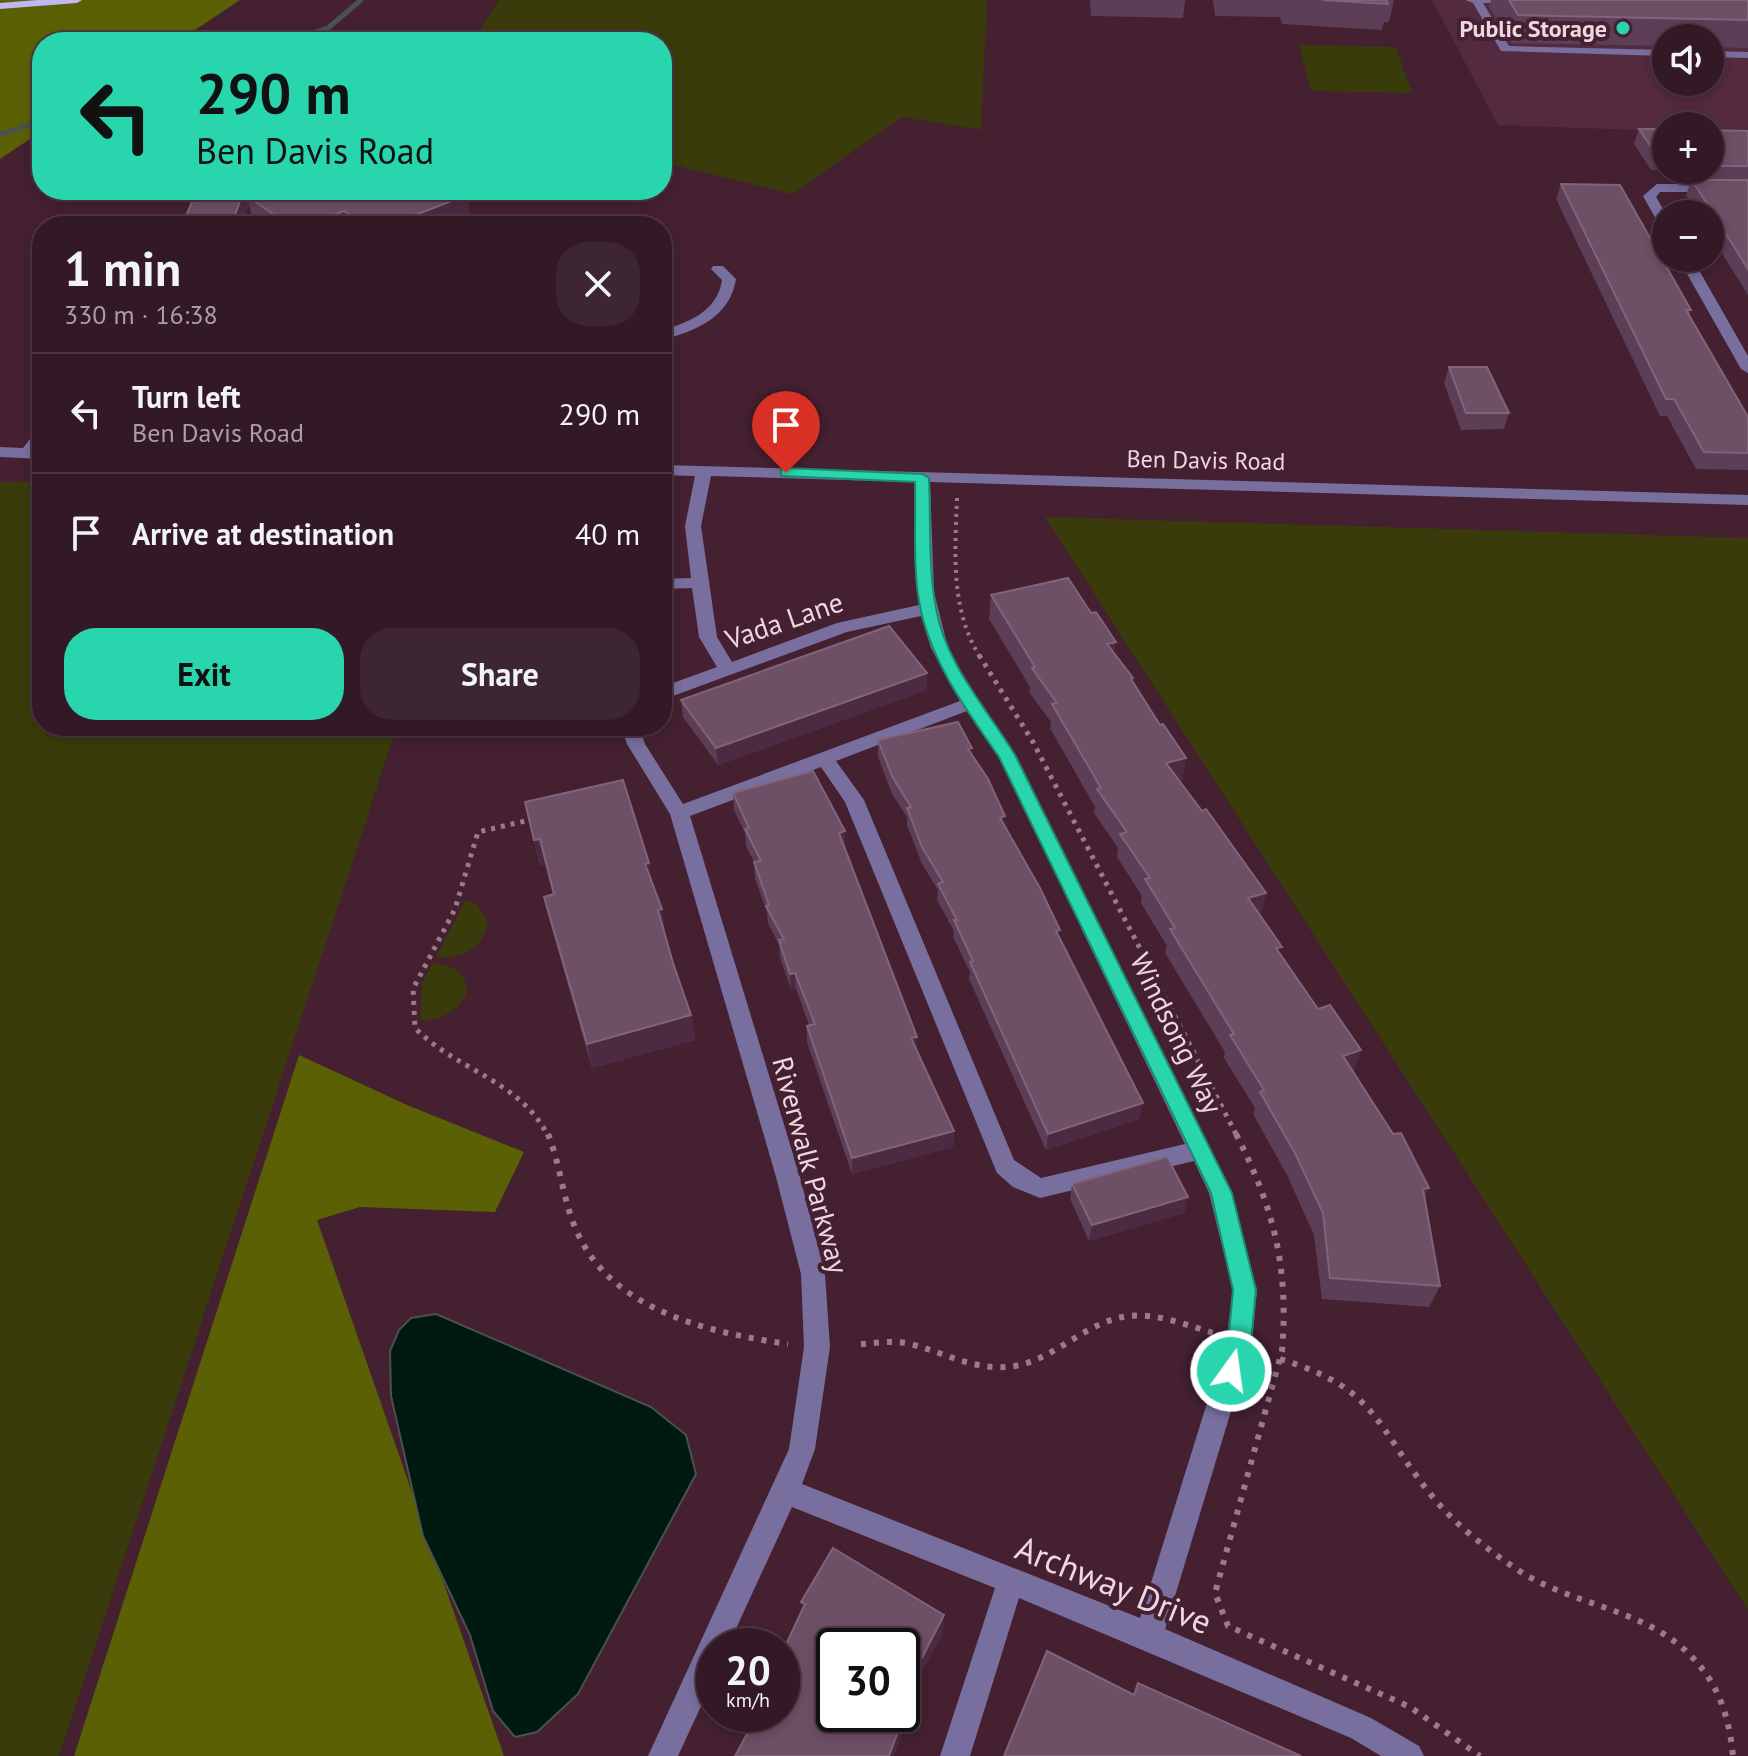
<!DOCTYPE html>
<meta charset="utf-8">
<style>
:root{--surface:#331825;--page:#3e2532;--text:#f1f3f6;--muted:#a9a0a7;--line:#4e3742;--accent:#28d5ad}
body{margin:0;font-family:"PT Sans",sans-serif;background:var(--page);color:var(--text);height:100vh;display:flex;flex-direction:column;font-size:30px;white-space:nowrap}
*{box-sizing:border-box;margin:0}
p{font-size:26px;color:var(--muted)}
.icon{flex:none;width:44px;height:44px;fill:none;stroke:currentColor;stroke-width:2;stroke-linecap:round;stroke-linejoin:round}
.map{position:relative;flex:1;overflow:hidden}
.panel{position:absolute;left:32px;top:216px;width:640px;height:520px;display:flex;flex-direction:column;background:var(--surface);border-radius:32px;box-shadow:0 4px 12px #0003,0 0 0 2px var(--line)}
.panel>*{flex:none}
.top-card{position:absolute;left:32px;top:32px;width:640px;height:168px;border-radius:32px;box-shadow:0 4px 12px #0003,0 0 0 2px var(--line);background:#28d5ad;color:#111;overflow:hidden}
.buttons{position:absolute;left:1652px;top:24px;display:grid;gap:16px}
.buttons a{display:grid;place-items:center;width:72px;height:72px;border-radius:50%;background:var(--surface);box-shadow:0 4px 12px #0003,0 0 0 2px var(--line);font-size:40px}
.speed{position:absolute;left:696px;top:1628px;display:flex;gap:16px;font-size:40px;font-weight:700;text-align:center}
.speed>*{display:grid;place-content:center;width:104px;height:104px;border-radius:50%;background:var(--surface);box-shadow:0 4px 12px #0003,0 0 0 2px var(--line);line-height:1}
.speed small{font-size:20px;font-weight:400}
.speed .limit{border:4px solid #111;border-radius:12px;background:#fff;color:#111}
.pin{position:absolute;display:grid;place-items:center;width:68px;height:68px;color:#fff;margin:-82px -34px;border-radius:50% 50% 50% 0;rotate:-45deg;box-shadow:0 0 8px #0007}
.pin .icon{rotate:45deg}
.me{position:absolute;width:88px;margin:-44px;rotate:14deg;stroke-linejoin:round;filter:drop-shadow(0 0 6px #0008)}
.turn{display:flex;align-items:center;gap:28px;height:168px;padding:0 32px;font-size:36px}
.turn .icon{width:104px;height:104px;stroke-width:2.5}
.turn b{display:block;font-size:56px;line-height:68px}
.round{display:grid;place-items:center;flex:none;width:84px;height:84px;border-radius:32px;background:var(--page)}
.summary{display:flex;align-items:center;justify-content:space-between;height:136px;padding:0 32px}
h1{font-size:48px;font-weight:700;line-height:60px}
.action{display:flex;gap:16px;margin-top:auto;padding:16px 32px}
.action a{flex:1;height:92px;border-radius:32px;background:var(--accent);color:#111;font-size:32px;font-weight:700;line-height:92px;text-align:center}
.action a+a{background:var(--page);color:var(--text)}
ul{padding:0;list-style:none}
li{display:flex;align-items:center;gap:24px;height:120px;padding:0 32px;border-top:2px solid var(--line)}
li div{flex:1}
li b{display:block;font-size:30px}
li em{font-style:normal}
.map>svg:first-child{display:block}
.built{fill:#532a3e;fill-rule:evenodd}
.green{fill:#393c0a}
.forest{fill:#5c6005}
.water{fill:#001911;stroke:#48524f;stroke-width:2}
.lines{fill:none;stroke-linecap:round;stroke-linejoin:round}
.stream{stroke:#48524f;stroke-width:5}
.path-far2{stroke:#9a7c89;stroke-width:4;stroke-dasharray:3 5;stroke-linecap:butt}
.path-far1{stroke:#9a7c89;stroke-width:5;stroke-dasharray:4 6;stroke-linecap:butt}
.path{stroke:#9a7c89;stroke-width:6;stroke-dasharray:5 8;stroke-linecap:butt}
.minor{fill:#786f9f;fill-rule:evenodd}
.major{fill:#c1b7f2;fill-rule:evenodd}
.wall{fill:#5d3e57}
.shaded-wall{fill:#4c2b42}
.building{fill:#6d4f66;stroke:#816479;stroke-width:2;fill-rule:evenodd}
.route{fill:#28d5ad;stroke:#1a8a70;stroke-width:2}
.poi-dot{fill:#28d5ad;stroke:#442031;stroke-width:3}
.labels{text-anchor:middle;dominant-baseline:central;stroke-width:8;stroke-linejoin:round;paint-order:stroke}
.far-poi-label{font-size:24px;font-weight:bold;fill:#efd7e1;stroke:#442031;text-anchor:end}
.far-street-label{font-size:24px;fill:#efd7e1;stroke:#442031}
.street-label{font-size:28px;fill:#efd7e1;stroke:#442031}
.near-street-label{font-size:34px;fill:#efd7e1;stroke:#442031}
</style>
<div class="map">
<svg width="1748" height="1756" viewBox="0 0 1748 1756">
<rect width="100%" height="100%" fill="#442031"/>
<path class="built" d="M1432 0H1748V134L1710 133V126H1666V131L1498 125ZM1666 38H1710V82H1666Z"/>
<g class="green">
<polygon points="499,0 987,0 981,130 902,117 792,194 662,162 662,42 473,42"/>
<polygon points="1299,45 1396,47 1412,93 1311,91"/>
<polygon points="0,482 42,482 42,726 397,726 59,1756 0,1756"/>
<polygon points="1045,517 1748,538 1748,1610"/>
<path d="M466 900 476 904 488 921C485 948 461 959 436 957Z"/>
<path d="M433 963C454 966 469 972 466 996 455 1013 439 1021 420 1020L422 983Z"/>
</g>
<g class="forest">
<polygon points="0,0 240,0 177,42 42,42 42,131 0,159"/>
<polygon points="299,1055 407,1105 524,1152 495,1212 360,1207 317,1220 504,1756 74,1756"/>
</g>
<polygon class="water" points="436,1314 651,1407 686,1435 696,1474 578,1694 537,1732 515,1737 493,1711 470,1635 423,1536 391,1396 390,1351 399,1330 411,1318"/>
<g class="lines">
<g class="stream">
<polyline points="286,42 328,28 361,0"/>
<polyline points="0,134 42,121"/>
</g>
<path class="path-far2" d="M957 498C955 552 950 609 980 657"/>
<g class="path-far1">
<polyline points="979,655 1033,742 1237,1136"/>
<path d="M534 819 478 832 455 909 413 989 415 1028C456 1070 521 1081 548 1136"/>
</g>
<g class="path">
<path d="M548 1134C561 1166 563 1203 578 1234 614 1312 712 1333 788 1344"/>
<path d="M1236 1134C1274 1208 1289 1268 1282 1351L1215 1593 1228 1626 1410 1707 1480 1756"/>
<path d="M861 1344C877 1343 894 1340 910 1344 943 1352 970 1369 1005 1367 1052 1365 1083 1321 1129 1316 1157 1313 1187 1325 1213 1333"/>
<path d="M1280 1359C1379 1389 1374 1425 1432 1496 1455 1524 1485 1548 1515 1568 1568 1605 1641 1607 1688 1653 1718 1682 1729 1715 1733 1756"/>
</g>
<g class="minor">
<polygon points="1465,0 1523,0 1518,4 1483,3 1509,46 1666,50 1666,56 1501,51 1473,3"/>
<polygon points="1710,51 1748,52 1748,58 1710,57"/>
<polygon points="1748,184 1748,192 1660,192 1656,197 1666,214 1666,229 1661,228 1643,196 1657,184"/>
<polygon points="1678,258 1692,258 1748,356 1748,373 1741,369"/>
<path d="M713 266H723L736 279C730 317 696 331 662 340V331C690 321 717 312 722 280L711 269Z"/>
<polygon points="42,428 42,443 38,449 42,449 42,459 0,457 0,447 23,448 37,430"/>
<path d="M662 465 1748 495V505L930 482 934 592 948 648 967 684 1016 755 1229 1186 1257 1290 1252 1342 1165 1629 1371 1718 1419 1746 1424 1756H1381L1351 1738 1019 1598 970 1756H940L995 1588 792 1507 728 1646H714V1678L678 1756H648L789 1449 804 1347 801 1274 776 1177 670 814 627 744 621 726H639L645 744 683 804 960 701 931 648 921 616 847 632 662 700V687L717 667 699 637 692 588 662 589V579L691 578 685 526 695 476 662 475ZM711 476 914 482 919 605 837 623 732 662 717 637 701 526ZM967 711 999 757 1185 1144 1041 1178 1014 1160 864 800 836 761ZM821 767 845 802 997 1173 1013 1187 1040 1198 1194 1161 1209 1193 1233 1290 1226 1342 1140 1618 802 1484 815 1449 830 1347 825 1274 800 1177 690 816Z"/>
</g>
<polygon class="major" points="37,0 82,0 77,3 0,9 0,3"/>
</g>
<g class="wall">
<polygon points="1090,0 1185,0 1183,18 1091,16"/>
<polygon points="1213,0 1394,0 1389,22 1384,22 1382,30 1282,24 1280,17 1215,16"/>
<polygon points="1491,0 1748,0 1748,48 1710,47 1710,38 1666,38 1666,46 1511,43 1489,7"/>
<polygon points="1639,129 1666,129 1666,170 1651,170 1634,144"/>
<polygon points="1710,130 1748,131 1748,295 1710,234 1710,214 1698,214 1686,195 1691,181 1678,181 1671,170 1710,170"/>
<polygon points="1561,184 1691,310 1689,315 1748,417 1748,470 1696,469 1667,416 1660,416 1556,199"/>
<polygon points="248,194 471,217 448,226 266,226 252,217 249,204 241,226 189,226 186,216"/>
<polygon points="1449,367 1509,413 1504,429 1461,430 1444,383"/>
<polygon points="991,595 1114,653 1133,678 1133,683 1160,725 1186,758 1182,782 1180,782 1266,893 1260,916 1280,954 1318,1009 1361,1050 1353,1072 1424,1198 1440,1286 1429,1307 1322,1299 1314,1235 1287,1175 1253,1114 1255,1108 1224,1058 1225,1052 1165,953 1167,946 1141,903 1142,896 1117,857 1118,848 1094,813 1095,807 1050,728 1051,722 1029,692 1030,687 989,619"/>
<polygon points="927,673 927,690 718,765 683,717 681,700"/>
<polygon points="878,740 972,755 1059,937 1139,1119 1046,1150 969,979 970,972 953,937 954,931 937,900 938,890 922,864 907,825 907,817 892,794 878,757"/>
<polygon points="733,793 845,848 917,1037 917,1051 954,1131 953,1147 852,1174 807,1042 807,1026 809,1025 796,989 791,990 780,957 779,945 768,923 767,912 755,879 754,862 746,846 745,833 734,810"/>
<polygon points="525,802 649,863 652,884 662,909 665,934 673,963 691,1015 695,1040 592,1068 550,922 544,897 553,894 545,864 540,866"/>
<polygon points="1072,1184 1188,1197 1184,1213 1089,1241 1070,1199"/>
</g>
<g class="shaded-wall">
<polygon points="244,190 247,190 248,197 246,195 249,204 241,226 238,226 235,215"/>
<polygon points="467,195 471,217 448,226 387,226"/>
<polygon points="344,211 348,226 303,226"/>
<polygon points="1116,642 1112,666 1107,644"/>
<polygon points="927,673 927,690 718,765 716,748"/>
<polygon points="1186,758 1182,782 1161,787 1166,763"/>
<polygon points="845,831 845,848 839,850 839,833"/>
<polygon points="540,839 545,864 540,866 534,840"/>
<polygon points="649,863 653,889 645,864"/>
<polygon points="1266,893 1260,917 1248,898"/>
<polygon points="662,909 665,934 662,935 658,910"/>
<polygon points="795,973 796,989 791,990 790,974"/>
<polygon points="691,1015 695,1040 592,1068 587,1044"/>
<polygon points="917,1037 917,1053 911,1038"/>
<polygon points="1361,1050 1353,1073 1343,1056"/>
<polygon points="1143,1103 1139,1119 1046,1150 1048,1134"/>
<polygon points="954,1131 953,1147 852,1174 852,1158"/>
<polygon points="1429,1188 1419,1209 1423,1189"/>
<polygon points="1188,1197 1184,1213 1089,1241 1092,1225"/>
<polygon points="944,1615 943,1633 916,1683 915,1698 894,1756 889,1756 911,1679"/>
</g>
<g class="building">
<polygon points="1323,0 1386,0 1388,4"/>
<polygon points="1509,0 1748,0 1748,20 1518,15"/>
<polygon points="1639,129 1666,129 1666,154 1656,154"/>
<polygon points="1710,130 1748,131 1748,166 1710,166"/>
<polygon points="1692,180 1748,180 1748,269"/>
<polygon points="1561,184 1620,185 1691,310 1686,310 1748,417 1748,453 1704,452 1674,399 1666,399"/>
<polygon points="197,190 244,190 235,215 186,216"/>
<polygon points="260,190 458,190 467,195 387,226 367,226 344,211 303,226 290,226 246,195"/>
<polygon points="1449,367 1487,367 1509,413 1466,413"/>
<polygon points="1068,578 1091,613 1096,612 1116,642 1107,644 1133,678 1131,679 1160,725 1163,724 1186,758 1166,763 1202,811 1206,809 1266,893 1248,898 1282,947 1276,948 1318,1009 1330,1005 1361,1050 1343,1056 1393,1134 1401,1133 1429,1188 1423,1189 1440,1286 1330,1278 1323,1213 1295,1153 1260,1092 1264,1090 1230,1035 1234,1034 1170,929 1175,928 1145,879 1150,878 1120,834 1127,832 1097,789 1101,788 1052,704 1057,703 1032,668 1035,667 991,595"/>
<polygon points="889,626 927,673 716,748 681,700"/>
<polygon points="958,722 972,748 968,749 988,779 1005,816 1000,818 1040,888 1060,930 1056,931 1143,1103 1048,1134 970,962 973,961 954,920 957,920 938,884 943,882 922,847 907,808 911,807 892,776 878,740"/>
<polygon points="813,771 845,831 839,833 917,1037 911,1038 954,1131 852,1158 807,1026 815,1024 795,973 790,974 779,940 784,939 766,906 769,905 754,862 761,861 745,829 749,828 733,793"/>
<polygon points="623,780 649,863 645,864 662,909 658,910 673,963 691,1015 587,1044 544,897 554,894 540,839 534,840 525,802"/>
<polygon points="1167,1157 1188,1197 1092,1225 1072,1184"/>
<path d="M833 1548 944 1615 911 1679 916 1682 889 1756H735L758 1714H782V1653L805 1604 801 1602ZM834 1646H902V1714H834Z"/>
<polygon points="1047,1651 1134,1695 1138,1683 1301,1756 1004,1756"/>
</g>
<path class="route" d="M786 468 922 474 929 478C931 520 928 566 936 608 945 663 987 709 1015 755L1232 1193 1256 1290 1251 1342 1239 1378 1231 1381 1222 1378 1219 1371 1228 1342 1233 1290 1211 1193 999 757C968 712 933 665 921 611 912 573 916 522 915 482L781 476V470Z"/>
<circle class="poi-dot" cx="1623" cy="28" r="8"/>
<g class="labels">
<g class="far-poi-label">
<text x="1607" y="28">Public Storage</text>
</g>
<g class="far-street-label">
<text transform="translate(1206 460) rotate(1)">Ben Davis Road</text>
</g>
<g class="street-label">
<text transform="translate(784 620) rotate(-19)">Vada Lane</text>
<text transform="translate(1177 1033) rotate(64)">Windsong Way</text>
<text transform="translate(811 1165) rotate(75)">Riverwalk Parkway</text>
</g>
<g class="near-street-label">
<text transform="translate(1114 1584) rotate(22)">Archway Drive</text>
</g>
</g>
</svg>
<div class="buttons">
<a><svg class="icon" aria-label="sound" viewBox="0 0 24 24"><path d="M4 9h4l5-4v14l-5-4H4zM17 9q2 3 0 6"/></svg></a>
<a>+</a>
<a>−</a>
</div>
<div class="speed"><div>20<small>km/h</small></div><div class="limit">30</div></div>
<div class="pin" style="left:786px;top:473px;background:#d93025"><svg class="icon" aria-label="arrive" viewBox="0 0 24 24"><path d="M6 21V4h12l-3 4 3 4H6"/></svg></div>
<svg class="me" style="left:1231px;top:1371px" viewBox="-20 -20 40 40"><circle r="17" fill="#28d5ad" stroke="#fff" stroke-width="3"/><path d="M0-11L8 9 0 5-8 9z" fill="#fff"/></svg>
<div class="top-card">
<div class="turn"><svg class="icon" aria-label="left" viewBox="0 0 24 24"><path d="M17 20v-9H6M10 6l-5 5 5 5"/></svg><div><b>290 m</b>Ben Davis Road</div></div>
</div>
<section class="panel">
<div class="summary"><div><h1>1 min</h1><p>330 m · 16:38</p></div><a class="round"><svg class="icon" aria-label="close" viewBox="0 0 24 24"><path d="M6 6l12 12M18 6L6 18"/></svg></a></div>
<ul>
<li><svg class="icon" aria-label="left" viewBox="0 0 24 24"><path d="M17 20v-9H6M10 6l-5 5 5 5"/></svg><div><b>Turn left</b><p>Ben Davis Road</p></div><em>290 m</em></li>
<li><svg class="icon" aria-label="arrive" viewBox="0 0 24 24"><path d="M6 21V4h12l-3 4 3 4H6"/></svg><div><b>Arrive at destination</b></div><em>40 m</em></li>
</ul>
<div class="action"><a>Exit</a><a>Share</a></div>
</section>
</div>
